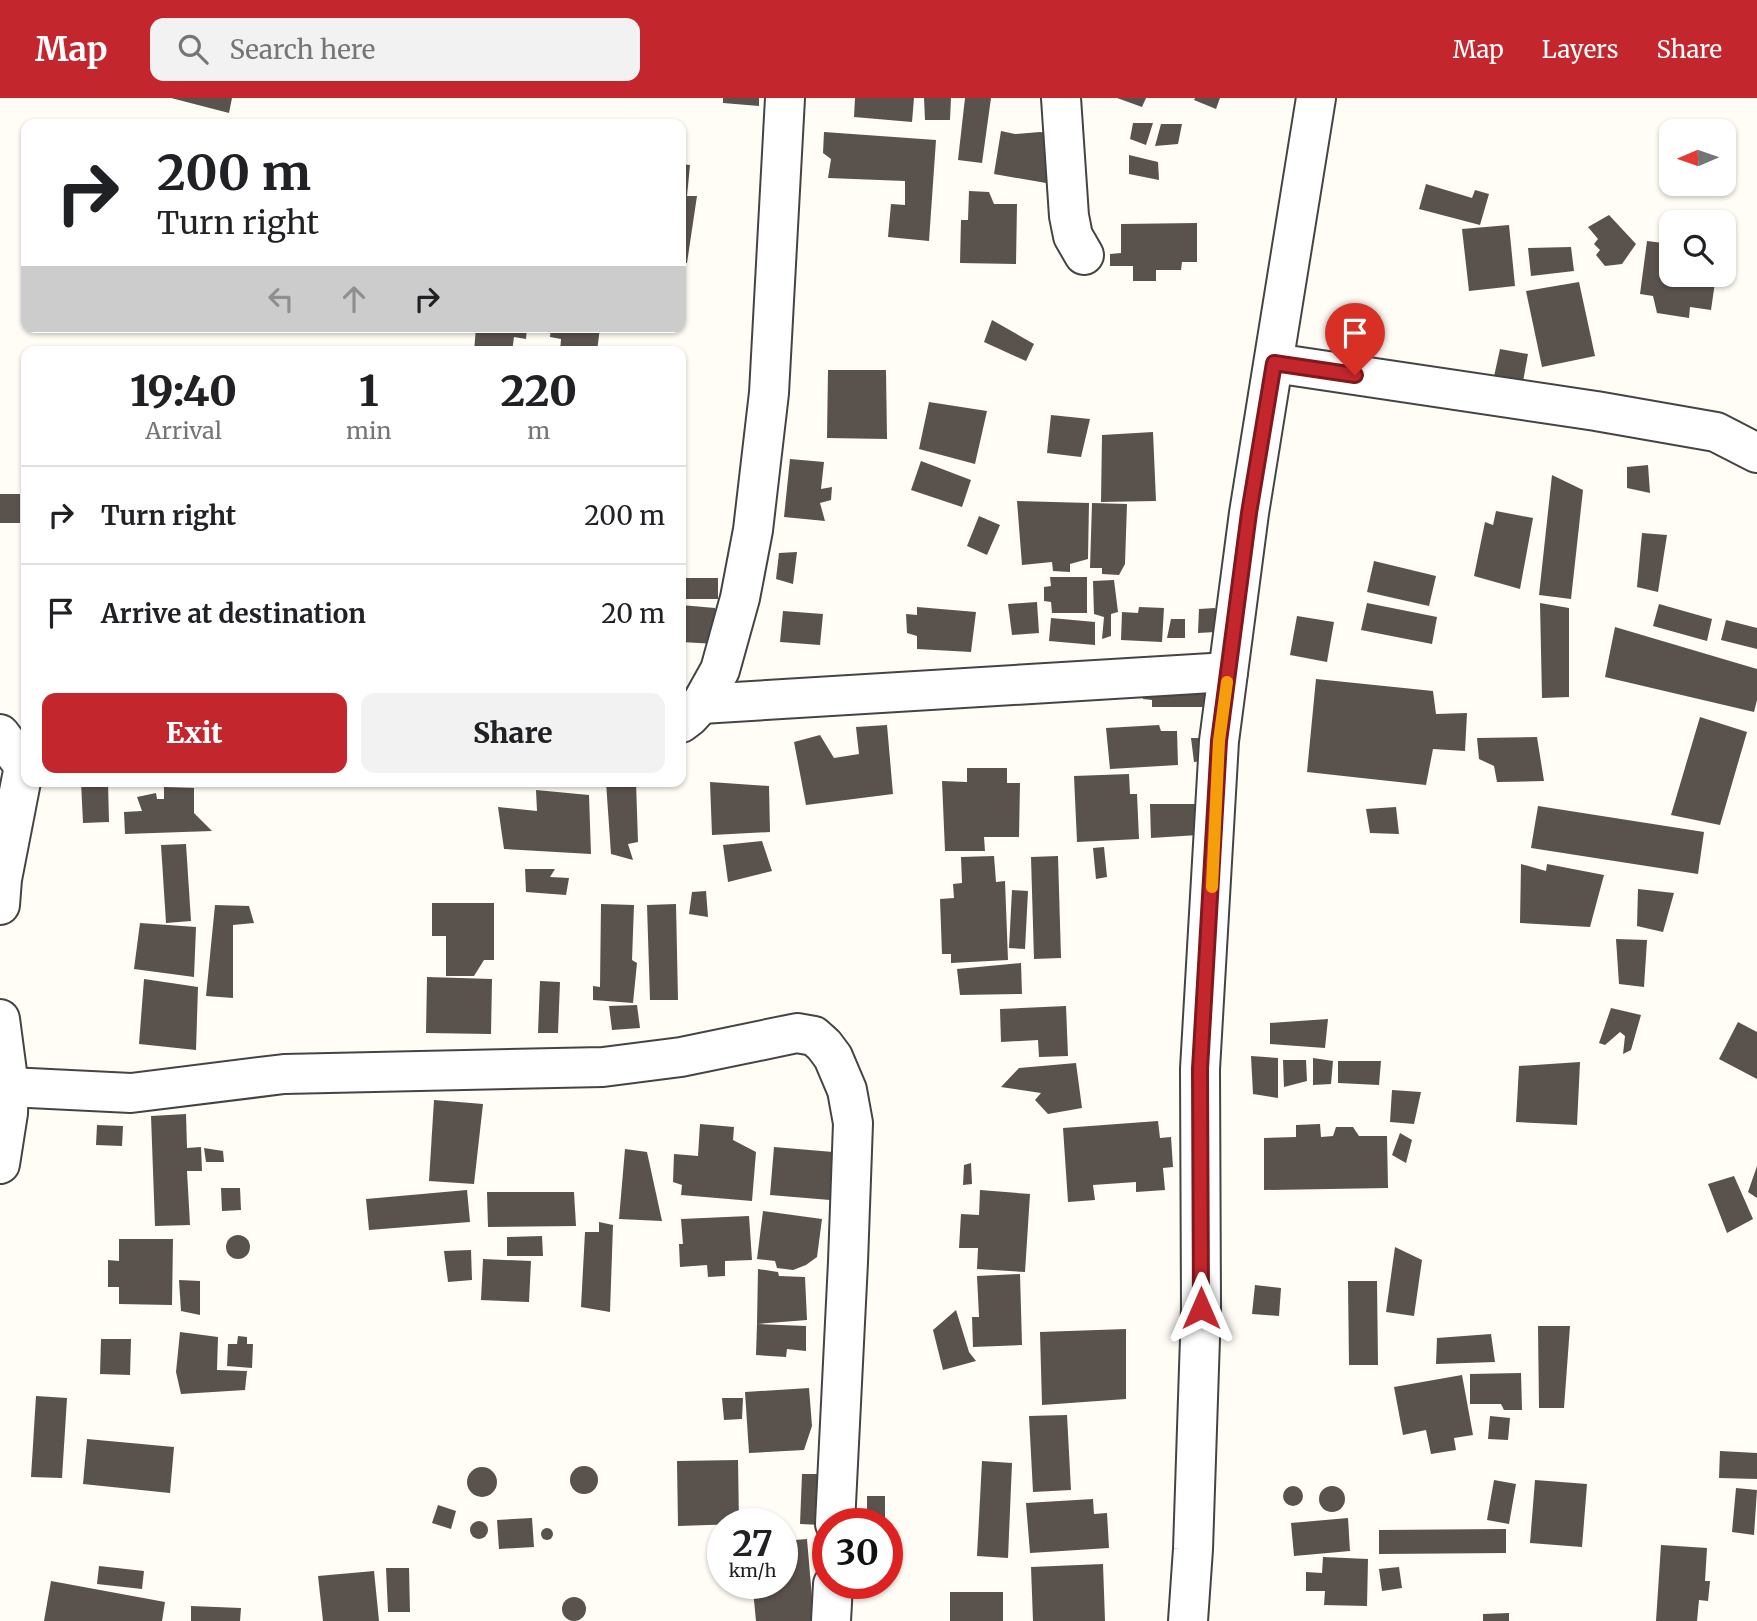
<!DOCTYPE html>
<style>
:root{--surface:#fff;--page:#f2f2f2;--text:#202124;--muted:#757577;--line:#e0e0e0;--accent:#c4262e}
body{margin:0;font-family:Merriweather,serif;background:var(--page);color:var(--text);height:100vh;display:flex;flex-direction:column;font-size:26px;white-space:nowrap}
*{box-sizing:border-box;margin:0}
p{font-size:23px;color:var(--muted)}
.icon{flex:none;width:38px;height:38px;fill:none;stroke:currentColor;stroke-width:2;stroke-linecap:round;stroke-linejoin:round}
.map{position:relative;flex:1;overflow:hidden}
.sheet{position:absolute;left:21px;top:248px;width:665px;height:441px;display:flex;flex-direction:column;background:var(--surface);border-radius:14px;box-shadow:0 2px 5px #0004}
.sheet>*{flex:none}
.guide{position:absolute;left:21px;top:21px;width:665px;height:214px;border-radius:14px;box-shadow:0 2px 5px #0004;background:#fff;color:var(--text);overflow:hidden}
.needle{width:46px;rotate:268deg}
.buttons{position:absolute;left:1659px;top:21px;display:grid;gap:14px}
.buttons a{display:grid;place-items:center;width:77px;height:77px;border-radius:14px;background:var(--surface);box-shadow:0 2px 5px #0004;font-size:35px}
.speed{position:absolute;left:707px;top:1410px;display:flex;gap:14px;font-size:35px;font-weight:700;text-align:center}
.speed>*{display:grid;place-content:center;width:91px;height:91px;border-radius:50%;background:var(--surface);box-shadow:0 2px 5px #0004;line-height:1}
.speed small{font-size:18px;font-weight:400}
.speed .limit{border:10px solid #d22;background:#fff;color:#111}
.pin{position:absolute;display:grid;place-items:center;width:60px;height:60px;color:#fff;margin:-72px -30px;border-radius:50% 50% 50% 0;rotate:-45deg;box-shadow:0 0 7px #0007}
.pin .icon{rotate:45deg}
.me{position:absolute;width:77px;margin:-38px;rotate:0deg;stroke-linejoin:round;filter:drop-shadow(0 0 5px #0008)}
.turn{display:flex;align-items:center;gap:24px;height:147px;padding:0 21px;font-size:32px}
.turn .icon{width:91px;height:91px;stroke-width:2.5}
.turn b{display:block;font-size:49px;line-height:60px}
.lanes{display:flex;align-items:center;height:66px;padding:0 21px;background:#0003;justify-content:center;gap:35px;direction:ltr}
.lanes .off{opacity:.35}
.eta{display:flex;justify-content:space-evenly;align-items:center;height:119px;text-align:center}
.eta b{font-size:42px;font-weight:800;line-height:49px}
.primary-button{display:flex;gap:14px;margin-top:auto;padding:14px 21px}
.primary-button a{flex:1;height:80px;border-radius:14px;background:var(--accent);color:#fff;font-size:28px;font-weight:800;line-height:80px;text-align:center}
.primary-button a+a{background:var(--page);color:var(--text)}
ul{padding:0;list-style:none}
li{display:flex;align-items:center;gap:21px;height:98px;padding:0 21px;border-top:2px solid var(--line)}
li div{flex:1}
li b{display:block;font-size:26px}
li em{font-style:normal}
header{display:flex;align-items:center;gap:42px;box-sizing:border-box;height:98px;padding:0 35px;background:var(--accent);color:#fff}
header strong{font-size:33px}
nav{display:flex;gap:38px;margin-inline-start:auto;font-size:24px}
.search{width:490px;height:63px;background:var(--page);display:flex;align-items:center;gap:18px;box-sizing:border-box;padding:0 24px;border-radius:14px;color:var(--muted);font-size:26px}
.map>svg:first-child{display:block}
.building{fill:#5a524d}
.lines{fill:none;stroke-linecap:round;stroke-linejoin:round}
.minor-casing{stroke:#444;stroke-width:42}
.minor{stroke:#fff;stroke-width:38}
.route-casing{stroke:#7f191e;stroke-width:18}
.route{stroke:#c4262e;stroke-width:12}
.slow{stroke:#f59e0b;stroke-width:12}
</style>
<header>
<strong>Map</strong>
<div class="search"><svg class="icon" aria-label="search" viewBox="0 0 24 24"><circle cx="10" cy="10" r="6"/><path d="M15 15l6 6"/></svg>Search here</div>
<nav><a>Map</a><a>Layers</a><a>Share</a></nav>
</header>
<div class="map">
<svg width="1757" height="1523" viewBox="0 0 1757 1523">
<rect width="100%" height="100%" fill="#fffdf5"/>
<g class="building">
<polygon points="171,0 232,0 229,15"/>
<polygon points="723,0 759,0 759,8 723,5"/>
<polygon points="855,0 914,0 912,24 854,19"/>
<polygon points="924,0 951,0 950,22 925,22"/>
<polygon points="965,0 991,0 982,65 958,62"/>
<polygon points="1117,0 1146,0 1142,9"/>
<polygon points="1195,0 1220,0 1216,11 1194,2"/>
<polygon points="1133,25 1153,25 1146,47 1130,41"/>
<polygon points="1161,26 1182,26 1178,46 1155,48"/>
<polygon points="1001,33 1015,36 1040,34 1055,36 1046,85 994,76"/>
<polygon points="824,34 936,42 929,143 888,139 891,106 905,107 905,83 828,80 831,61 823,55"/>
<polygon points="1129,57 1158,64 1159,82 1129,76"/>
<polygon points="681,66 690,67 687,98 697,98 687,165 681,164"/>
<polygon points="1426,86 1472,100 1475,92 1489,96 1480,127 1419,111"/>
<polygon points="969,93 989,94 994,106 1017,106 1016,166 960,165 961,122 968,122"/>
<polygon points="1609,117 1636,146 1622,166 1605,168 1596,157 1600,152 1594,146 1598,141 1588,129"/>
<polygon points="1197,125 1197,164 1182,164 1181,172 1156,172 1156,183 1133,183 1133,168 1110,168 1110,156 1121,155 1121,126"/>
<polygon points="1509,127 1515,188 1469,193 1462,131"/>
<polygon points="1647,143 1671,146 1671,177 1716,177 1711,212 1690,209 1689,220 1657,215 1653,198 1640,196"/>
<polygon points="1571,149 1574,173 1531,178 1528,150"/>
<polygon points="1579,184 1595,258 1542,269 1526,193"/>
<polygon points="992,222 1034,246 1026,263 984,244"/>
<polygon points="476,229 527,229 526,241 514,239 512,254 474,254"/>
<polygon points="551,229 600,229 597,254 560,254 561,241 550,239"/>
<polygon points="1500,251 1528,256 1522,289 1493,283"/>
<polygon points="828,272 886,272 887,341 827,340"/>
<polygon points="929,304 987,313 975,366 919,351"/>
<polygon points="1051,317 1090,321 1081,359 1047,355"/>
<polygon points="1153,334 1156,403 1101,404 1102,337"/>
<polygon points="790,361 824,364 821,391 832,389 831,402 820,405 825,423 784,419"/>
<polygon points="921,363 971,382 962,409 911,392"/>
<polygon points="1648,367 1650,395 1627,390 1627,369"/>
<polygon points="1552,377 1583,392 1571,501 1539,497"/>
<rect x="0" y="396" width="20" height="29"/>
<polygon points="1017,403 1089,405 1088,461 1070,466 1070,474 1053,473 1052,464 1022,467"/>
<polygon points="1092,405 1127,406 1125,466 1119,477 1102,476 1102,470 1090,470"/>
<polygon points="1496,413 1533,420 1520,491 1474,478 1485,424 1493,427"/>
<polygon points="979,418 1000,427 987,457 967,448"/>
<polygon points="1642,435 1667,437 1658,494 1637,489"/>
<polygon points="797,454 793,486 776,481 779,455"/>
<polygon points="1374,463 1436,478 1429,508 1367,494"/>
<polygon points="1050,479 1087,479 1087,515 1052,515 1051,504 1044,503 1044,489 1051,488"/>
<rect x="681" y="480" width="37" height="21"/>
<polygon points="1114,482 1118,514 1111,516 1111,538 1102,541 1104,519 1094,516 1093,483"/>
<polygon points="1037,504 1039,535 1012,537 1008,506"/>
<polygon points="1367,505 1437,519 1432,546 1361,532"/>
<polygon points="1540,505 1569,510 1569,599 1542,600"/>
<polygon points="1659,506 1712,521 1707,543 1653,528"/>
<polygon points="681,507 715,510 716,546 681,544"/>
<polygon points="917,509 976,514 971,554 917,551 917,538 907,535 906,516 917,517"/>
<polygon points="1139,509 1164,510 1162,544 1121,542 1122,514 1138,515"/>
<polygon points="1215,510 1215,534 1198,535 1199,511"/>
<polygon points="783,513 823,516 820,547 780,544"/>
<polygon points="1297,518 1334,524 1327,564 1290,557"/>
<polygon points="1051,520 1095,524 1095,547 1049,543"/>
<polygon points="1171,521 1185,521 1185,540 1167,540"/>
<polygon points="1726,522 1757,530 1757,551 1721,542"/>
<polygon points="1615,529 1757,571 1757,602 1754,614 1605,579"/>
<polygon points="682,574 689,605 681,605"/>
<polygon points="1316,581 1433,593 1436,616 1467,615 1465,653 1433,651 1426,687 1307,674"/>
<polygon points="1143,587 1211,587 1211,609 1152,609 1152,602 1143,601"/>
<polygon points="1700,619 1747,634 1720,727 1671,717"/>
<polygon points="887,627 893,696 806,707 794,644 820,637 834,660 859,656 856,629"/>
<polygon points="1159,627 1161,633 1177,633 1178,667 1110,671 1106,630"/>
<polygon points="1537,639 1544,683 1497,684 1494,668 1479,661 1477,640"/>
<polygon points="1191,640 1210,640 1210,662 1194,664"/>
<polygon points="967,670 1007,670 1007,685 1020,685 1019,739 984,739 985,753 945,753 942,683 967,684"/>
<polygon points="1129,676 1130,696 1137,696 1139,741 1077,744 1074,678"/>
<polygon points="81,684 108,684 109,724 83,725"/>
<polygon points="606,684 636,684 638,744 628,746 633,762 611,756"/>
<polygon points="710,684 769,688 770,734 712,737"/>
<polygon points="164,689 194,690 194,715 212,733 125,736 124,714 142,713 137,699 156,695 157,701 164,701"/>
<polygon points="536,692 589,697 591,756 504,751 498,709 537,713"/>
<polygon points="1150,706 1200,706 1198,737 1151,740"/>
<polygon points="1538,708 1704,734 1698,776 1531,750"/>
<polygon points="1396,709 1399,736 1370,735 1366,711"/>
<polygon points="762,743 772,773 728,784 723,747"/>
<polygon points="186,746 191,823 166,825 161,747"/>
<polygon points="1104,749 1107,779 1096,781 1093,750"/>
<polygon points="994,758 996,784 1005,783 1008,862 951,865 951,856 942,856 940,801 954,800 953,786 962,785 961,759"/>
<polygon points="1058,758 1061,860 1034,861 1031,759"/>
<polygon points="1521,766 1546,773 1547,766 1604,777 1590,829 1520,825"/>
<polygon points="525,771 555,771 550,779 569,780 566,797 526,794"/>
<polygon points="1638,791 1674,795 1663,834 1637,828"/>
<polygon points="1012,792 1028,793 1025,851 1009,850"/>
<polygon points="706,793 708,819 689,816 692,794"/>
<polygon points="432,805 494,805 494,862 484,862 474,878 446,878 446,838 432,838"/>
<polygon points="601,806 634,807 632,862 637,865 633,905 593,902 593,888 600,889"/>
<polygon points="676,806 678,902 650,902 647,807"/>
<polygon points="215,807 249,808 254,825 233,827 233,900 206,898"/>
<polygon points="140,825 196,829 194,879 134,871"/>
<polygon points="1616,841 1647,842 1644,889 1619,886"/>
<polygon points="1021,865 1022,896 960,897 957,871"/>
<polygon points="427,879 492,881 491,936 426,935"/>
<polygon points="144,881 198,889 196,952 139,946"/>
<polygon points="540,883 560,884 558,935 538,935"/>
<polygon points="637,907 640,930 612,932 609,908"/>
<polygon points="1066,908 1068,958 1039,959 1038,942 1001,944 1000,911"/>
<polygon points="1611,910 1641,917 1631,952 1623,956 1625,938 1620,934 1605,947 1599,945"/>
<polygon points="1328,921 1325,950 1270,946 1270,925"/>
<polygon points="1738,924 1757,934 1757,981 1719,961"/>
<polygon points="1251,958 1278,960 1278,1000 1253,996"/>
<polygon points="1313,960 1333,963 1331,986 1313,987"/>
<polygon points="1283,962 1306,962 1307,983 1284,989"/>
<polygon points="1338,963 1381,963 1379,987 1338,985"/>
<polygon points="1580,964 1577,1027 1516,1024 1519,968"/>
<polygon points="1076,965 1082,1010 1048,1016 1035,1002 1041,995 1001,989 1019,970"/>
<polygon points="1392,992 1421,994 1414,1026 1390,1024"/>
<polygon points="434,1002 483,1006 474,1086 429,1083"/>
<polygon points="186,1016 187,1050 201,1049 202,1073 187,1073 190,1127 155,1128 151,1018"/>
<polygon points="1158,1023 1160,1040 1171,1039 1173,1069 1163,1070 1165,1092 1136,1094 1136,1084 1093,1087 1095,1102 1068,1104 1063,1030"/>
<polygon points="700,1026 734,1029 733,1042 756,1054 752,1103 681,1097 682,1087 673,1084 674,1056 698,1058"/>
<polygon points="1320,1026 1321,1039 1333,1038 1336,1029 1353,1029 1359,1038 1387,1038 1388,1090 1264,1092 1264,1040 1296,1039 1296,1027"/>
<polygon points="97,1027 123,1028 122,1048 96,1047"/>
<polygon points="1400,1035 1412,1042 1406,1065 1392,1057"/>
<polygon points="774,1049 833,1054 830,1102 770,1097"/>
<polygon points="204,1050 223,1053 224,1064 206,1064"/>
<polygon points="625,1051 647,1054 662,1123 619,1121"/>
<polygon points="971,1065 972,1086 963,1087 964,1067"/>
<polygon points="1757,1068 1757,1100 1748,1094"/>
<polygon points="1734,1078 1753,1121 1727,1135 1708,1086"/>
<polygon points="221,1090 240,1090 241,1112 222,1113"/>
<polygon points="467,1092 470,1124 369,1132 366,1101"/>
<polygon points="980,1092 1030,1096 1025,1174 977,1171 978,1150 959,1150 961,1116 979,1117"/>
<polygon points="487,1094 574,1094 576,1128 488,1129"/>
<polygon points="763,1113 822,1121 817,1159 806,1167 793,1172 777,1170 775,1163 757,1161"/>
<polygon points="749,1118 752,1162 725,1163 725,1178 708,1179 707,1167 680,1169 679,1146 683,1146 681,1121"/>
<polygon points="599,1124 613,1127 610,1214 581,1209 585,1134 599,1134"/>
<circle cx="238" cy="1149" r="12"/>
<polygon points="542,1138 543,1158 507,1158 507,1139"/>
<polygon points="119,1141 173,1141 172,1207 119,1206 119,1189 108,1189 108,1162 119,1163"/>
<polygon points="1395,1149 1422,1162 1414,1218 1386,1214"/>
<polygon points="471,1152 472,1182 448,1184 444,1153"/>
<polygon points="483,1161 531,1163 529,1204 481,1202"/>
<polygon points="758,1171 778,1174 779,1178 805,1179 807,1222 757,1226"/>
<polygon points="1020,1176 1022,1247 973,1249 972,1219 979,1219 977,1178"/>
<polygon points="179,1182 200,1183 200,1217 181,1213"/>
<polygon points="1348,1183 1377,1183 1378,1267 1349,1267"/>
<polygon points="1255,1187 1281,1190 1279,1218 1252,1216"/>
<polygon points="956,1212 969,1254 976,1263 943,1272 933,1232"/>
<polygon points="757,1226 806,1228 806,1253 787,1251 786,1259 756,1257"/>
<polygon points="1538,1228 1570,1228 1564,1310 1539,1310"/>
<polygon points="1126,1231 1126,1301 1042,1307 1040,1234"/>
<polygon points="180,1234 218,1239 217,1272 247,1273 245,1292 181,1296 176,1274"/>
<polygon points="1491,1236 1495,1264 1436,1266 1437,1240"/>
<polygon points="238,1238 247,1239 247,1246 253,1246 252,1270 227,1268 228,1246 237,1246"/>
<polygon points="101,1241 131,1241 130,1277 100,1276"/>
<polygon points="1521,1275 1522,1312 1504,1312 1501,1306 1470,1306 1470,1276"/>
<polygon points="1462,1277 1473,1337 1454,1340 1456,1352 1431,1356 1426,1332 1403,1337 1394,1289"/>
<polygon points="809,1290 812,1328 804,1352 749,1355 745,1294"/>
<polygon points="36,1298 67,1300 62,1380 31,1379"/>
<polygon points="722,1300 743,1300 742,1321 724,1322"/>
<polygon points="1067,1317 1071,1392 1033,1394 1029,1318"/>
<polygon points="1490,1318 1510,1320 1508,1342 1488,1341"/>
<polygon points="87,1341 174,1349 170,1395 83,1386"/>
<polygon points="1720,1353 1757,1355 1757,1381 1719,1380"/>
<polygon points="738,1362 739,1426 678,1428 677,1363"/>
<polygon points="982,1363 1012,1365 1008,1460 977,1458"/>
<circle cx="584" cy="1382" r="14"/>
<circle cx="482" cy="1384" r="15"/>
<polygon points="802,1376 824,1376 822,1427 800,1426"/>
<polygon points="1494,1382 1516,1386 1509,1426 1487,1422"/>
<polygon points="1535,1382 1587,1386 1582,1449 1530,1445"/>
<circle cx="1332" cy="1401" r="13"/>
<circle cx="1293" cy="1398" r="10"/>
<polygon points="1736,1390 1757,1392 1754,1437 1732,1434"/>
<rect x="867" y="1398" width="18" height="28"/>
<polygon points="1093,1401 1094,1416 1107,1415 1109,1450 1030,1455 1026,1405"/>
<polygon points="438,1407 456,1413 451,1431 432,1425"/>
<polygon points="532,1420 534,1449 499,1451 497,1422"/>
<polygon points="1348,1420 1350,1453 1294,1458 1291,1425"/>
<circle cx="479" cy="1432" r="9"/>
<circle cx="547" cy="1436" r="6"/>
<polygon points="1506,1431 1506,1455 1379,1456 1379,1432"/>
<polygon points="807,1441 814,1523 756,1523 753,1492 759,1491 759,1486 782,1486 782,1443"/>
<polygon points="1661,1447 1707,1450 1705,1483 1710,1483 1708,1503 1699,1502 1697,1523 1656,1523"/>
<polygon points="1323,1459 1368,1461 1367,1508 1324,1507 1325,1493 1306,1493 1306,1474 1322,1475"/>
<polygon points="1103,1466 1105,1523 1033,1523 1031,1469"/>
<polygon points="99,1468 144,1473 142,1491 97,1486"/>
<polygon points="1399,1469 1402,1490 1382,1493 1379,1471"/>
<polygon points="386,1470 409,1470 410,1514 388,1514"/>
<polygon points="374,1473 379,1523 323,1523 318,1478"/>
<polygon points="51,1483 165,1504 162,1523 44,1523"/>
<rect x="950" y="1494" width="53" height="29"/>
<circle cx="574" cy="1511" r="12"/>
<polygon points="191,1508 241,1510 240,1523 191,1523"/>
<polygon points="1509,1515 1509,1523 1483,1523 1483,1516"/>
</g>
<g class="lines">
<defs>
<g id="minor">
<polyline points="1061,0 1069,118 1073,138 1084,157"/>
<polyline points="1274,265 1596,313 1716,334 1757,355"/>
<polyline points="701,606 1228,574"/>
<polyline points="681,625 689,619 701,606 720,572 740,500 753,432 769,295 785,0"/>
<polyline points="0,636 24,668 2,781 0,807"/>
<polyline points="0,921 9,989 8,1015 0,1066"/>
<polyline points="9,989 131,995 284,976 603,969 681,959 797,935 814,938 824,947 833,959 847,992 853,1025 848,1164 835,1426"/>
<polyline points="831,1523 833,1486"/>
<polyline points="1188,1523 1193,1451 1201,1210 1200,971 1219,643 1249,415 1316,0"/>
</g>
</defs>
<use href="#minor" class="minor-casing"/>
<use href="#minor" class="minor"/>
</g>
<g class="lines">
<defs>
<polyline id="route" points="1201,1210 1200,971 1219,643 1249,415 1274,265 1355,277"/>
</defs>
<use href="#route" class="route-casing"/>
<use href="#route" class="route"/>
<polyline class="slow" points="1212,789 1219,643 1227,584"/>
</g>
</svg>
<div class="buttons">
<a><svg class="needle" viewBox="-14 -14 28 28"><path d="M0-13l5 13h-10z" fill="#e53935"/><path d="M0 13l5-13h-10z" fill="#757577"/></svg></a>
<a><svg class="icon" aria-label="search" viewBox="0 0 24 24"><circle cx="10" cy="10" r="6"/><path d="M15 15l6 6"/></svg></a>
</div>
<div class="speed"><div>27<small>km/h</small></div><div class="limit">30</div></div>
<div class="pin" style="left:1355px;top:277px;background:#d93025"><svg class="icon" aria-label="arrive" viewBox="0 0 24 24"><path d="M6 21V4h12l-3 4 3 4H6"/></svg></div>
<svg class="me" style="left:1201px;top:1210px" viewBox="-20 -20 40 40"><path d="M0-17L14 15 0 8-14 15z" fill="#c4262e" stroke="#fff" stroke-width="4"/></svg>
<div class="guide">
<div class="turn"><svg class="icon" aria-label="right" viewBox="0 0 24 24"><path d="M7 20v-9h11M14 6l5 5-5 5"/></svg><div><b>200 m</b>Turn right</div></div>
<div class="lanes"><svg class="icon off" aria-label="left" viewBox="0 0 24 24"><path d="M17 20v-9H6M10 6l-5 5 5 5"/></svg><svg class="icon off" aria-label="ahead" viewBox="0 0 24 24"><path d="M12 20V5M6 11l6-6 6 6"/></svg><svg class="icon" aria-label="right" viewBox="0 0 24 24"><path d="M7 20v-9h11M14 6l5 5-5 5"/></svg></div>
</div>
<section class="sheet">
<div class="eta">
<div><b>19:40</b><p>Arrival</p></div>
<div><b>1</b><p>min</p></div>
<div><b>220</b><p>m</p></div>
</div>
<ul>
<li><svg class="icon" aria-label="right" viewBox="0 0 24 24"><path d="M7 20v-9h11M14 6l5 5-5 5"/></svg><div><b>Turn right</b></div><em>200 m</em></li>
<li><svg class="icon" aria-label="arrive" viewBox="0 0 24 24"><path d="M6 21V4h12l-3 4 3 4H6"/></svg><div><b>Arrive at destination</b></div><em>20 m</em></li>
</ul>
<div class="primary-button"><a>Exit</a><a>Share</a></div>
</section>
</div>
